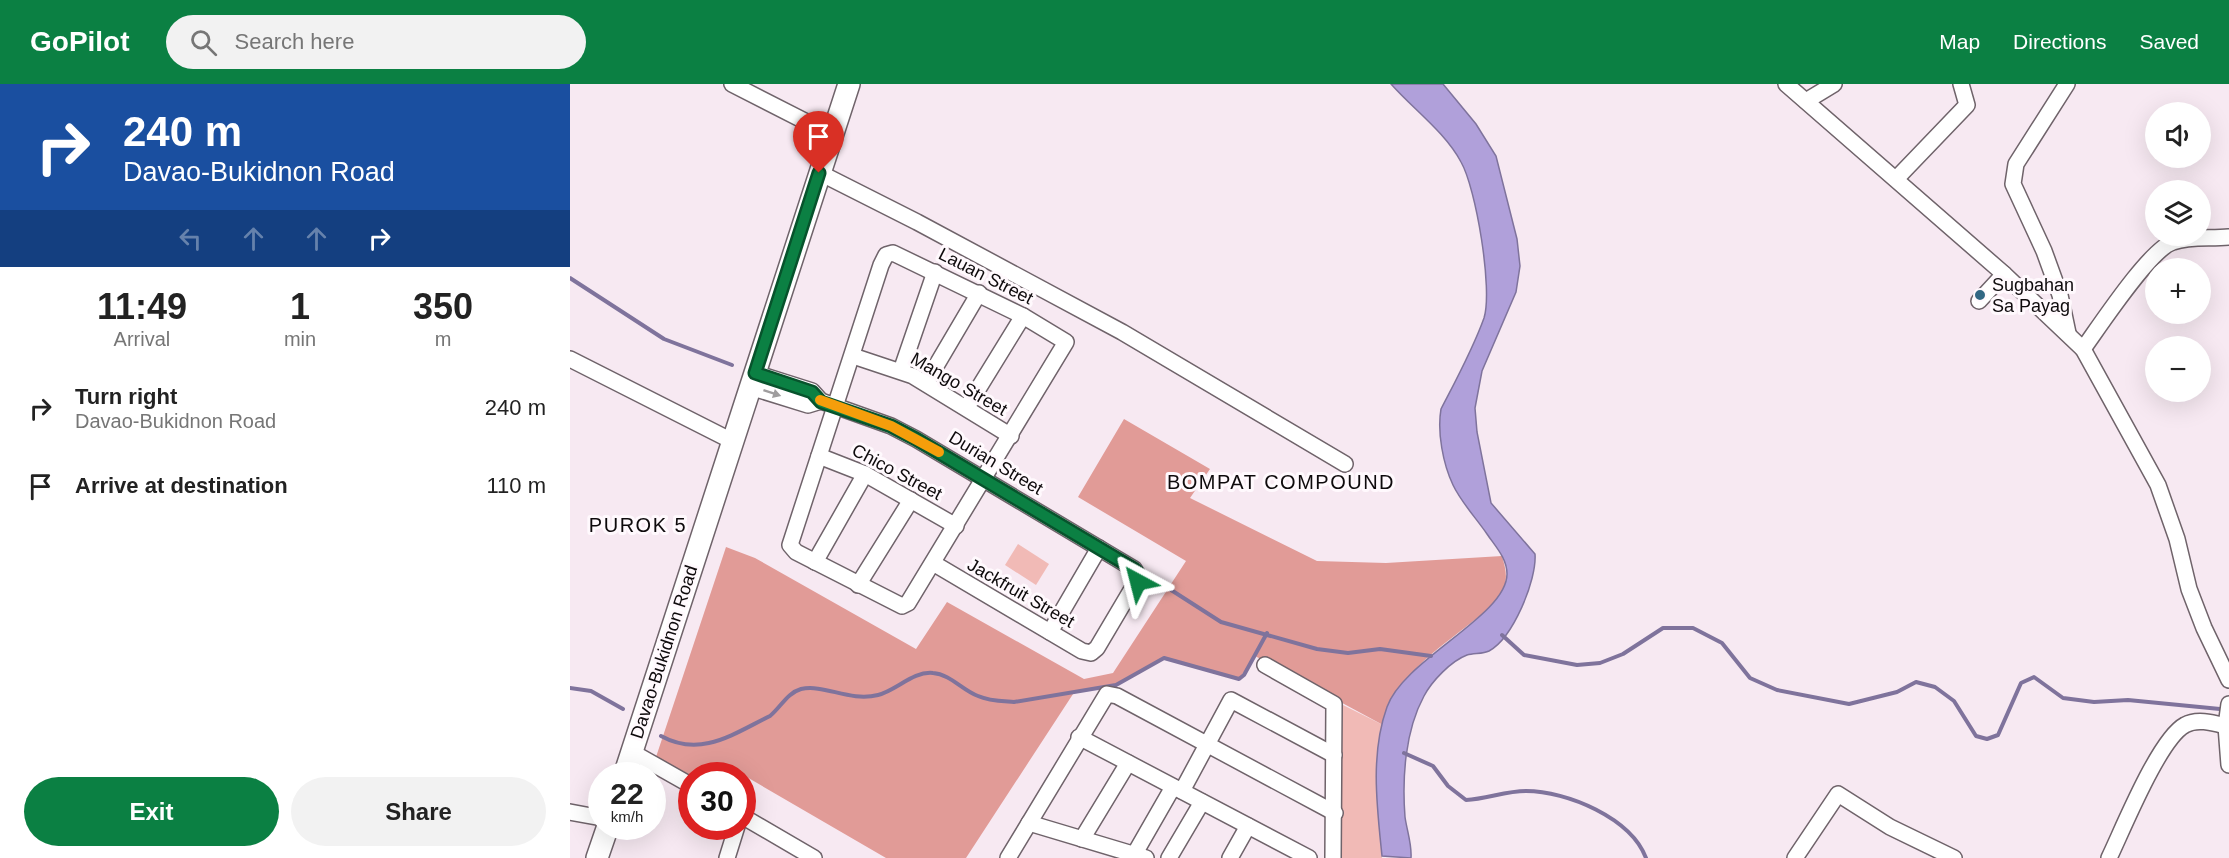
<!DOCTYPE html>
<meta charset="utf-8">
<style>
:root{--surface:#fff;--page:#f2f2f2;--text:#222;--muted:#767676;--accent:#0b8043}
body{margin:0;font-family:Helvetica,sans-serif;background:var(--page);color:var(--text);height:100vh;display:flex;flex-direction:column;font-size:22px;white-space:nowrap}
*{box-sizing:border-box;margin:0}
p{font-size:20px;color:var(--muted)}
.icon{flex:none;width:33px;height:33px;fill:none;stroke:currentColor;stroke-width:2;stroke-linecap:round;stroke-linejoin:round}
.map{position:relative;flex:1;overflow:hidden}
.panel{display:flex;flex-direction:column;background:var(--surface);width:570px}
.panel>*{flex:none}
.guide{background:#1a4fa0;color:#fff;overflow:hidden}
.buttons{position:absolute;left:1575px;top:18px;display:grid;gap:12px}
.buttons a{display:grid;place-items:center;width:66px;height:66px;border-radius:50%;background:var(--surface);box-shadow:0 6px 24px #0002;font-size:30px}
.speed{position:absolute;left:18px;top:678px;display:flex;gap:12px;font-size:30px;font-weight:700;text-align:center}
.speed>*{display:grid;place-content:center;width:78px;height:78px;border-radius:50%;background:var(--surface);box-shadow:0 6px 24px #0002;line-height:1}
.speed small{font-size:15px;font-weight:400}
.speed .limit{border:9px solid #d22;background:#fff;color:#111}
.pin{position:absolute;display:grid;place-items:center;width:51px;height:51px;color:#fff;margin:-62px -26px;border-radius:50% 50% 50% 0;rotate:-45deg;box-shadow:0 0 6px #0007}
.pin .icon{rotate:45deg}
.me{position:absolute;width:66px;margin:-33px;rotate:322deg;stroke-linejoin:round;filter:drop-shadow(0 0 4px #0008)}
.turn{display:flex;align-items:center;gap:21px;height:126px;padding:0 24px;font-size:27px}
.turn .icon{width:78px;height:78px;stroke-width:2.5}
.turn b{display:block;font-size:42px;line-height:51px}
.lanes{display:flex;align-items:center;height:57px;padding:0 24px;background:#0003;justify-content:center;gap:30px;direction:ltr}
.lanes .off{opacity:.35}
.eta{display:flex;justify-content:space-evenly;align-items:center;height:102px;text-align:center}
.eta b{font-size:36px;font-weight:600;line-height:42px}
.action{display:flex;gap:12px;margin-top:auto;padding:12px 24px}
.action a{flex:1;height:69px;border-radius:36px;background:var(--accent);color:#fff;font-size:24px;font-weight:600;line-height:69px;text-align:center}
.action a+a{background:var(--page);color:var(--text)}
ul{padding:0;list-style:none}
li{display:flex;align-items:center;gap:18px;height:78px;padding:0 24px}
li div{flex:1}
li b{display:block;font-size:22px}
li em{font-style:normal}
header{display:flex;align-items:center;gap:36px;box-sizing:border-box;height:84px;padding:0 30px;background:var(--accent);color:#fff}
header strong{font-size:28px}
nav{display:flex;gap:33px;margin-inline-start:auto;font-size:21px}
.search{width:420px;height:54px;background:var(--page);display:flex;align-items:center;gap:15px;box-sizing:border-box;padding:0 21px;border-radius:33px;color:var(--muted);font-size:22px}
main{display:flex;flex:1;min-height:0}
.map>svg:first-child{display:block}
.green{fill:#f1bab6}
.forest{fill:#e19b97}
.water{fill:#b0a0da;stroke:#7f739c;stroke-width:1.5}
.lines{fill:none;stroke-linecap:round;stroke-linejoin:round}
.stream{stroke:#7f739c;stroke-width:4}
.minor-casing{stroke:#6f636a;stroke-width:18}
.highway-casing{stroke:#6f636a;stroke-width:24}
.minor{stroke:#fff;stroke-width:15}
.highway{stroke:#fff;stroke-width:21}
.oneway{fill:#9f9d9e}
.route-casing{stroke:#07532c;stroke-width:15}
.route{stroke:#0b8043;stroke-width:10}
.slow{stroke:#f59e0b;stroke-width:10}
.poi-dot{fill:#326884;stroke:#fff9fd;stroke-width:2}
.labels{text-anchor:middle;dominant-baseline:central;stroke-width:6;stroke-linejoin:round;paint-order:stroke}
.street-label{font-size:18px;fill:#0e0a0c;stroke:#fff9fd}
.poi-label{font-size:18px;fill:#0e0a0c;stroke:#fff9fd;text-anchor:start}
.neighbourhood-label{font-size:20px;letter-spacing:1.5px;fill:#0e0a0c;stroke:#fff9fd}
</style>
<header>
<strong>GoPilot</strong>
<div class="search"><svg class="icon" aria-label="search" viewBox="0 0 24 24"><circle cx="10" cy="10" r="6"/><path d="M15 15l6 6"/></svg>Search here</div>
<nav><a>Map</a><a>Directions</a><a>Saved</a></nav>
</header>
<main>
<section class="panel">
<div class="guide">
<div class="turn"><svg class="icon" aria-label="right" viewBox="0 0 24 24"><path d="M7 20v-9h11M14 6l5 5-5 5"/></svg><div><b>240 m</b>Davao-Bukidnon Road</div></div>
<div class="lanes"><svg class="icon off" aria-label="left" viewBox="0 0 24 24"><path d="M17 20v-9H6M10 6l-5 5 5 5"/></svg><svg class="icon off" aria-label="ahead" viewBox="0 0 24 24"><path d="M12 20V5M6 11l6-6 6 6"/></svg><svg class="icon off" aria-label="ahead" viewBox="0 0 24 24"><path d="M12 20V5M6 11l6-6 6 6"/></svg><svg class="icon" aria-label="right" viewBox="0 0 24 24"><path d="M7 20v-9h11M14 6l5 5-5 5"/></svg></div>
</div>
<div class="eta">
<div><b>11:49</b><p>Arrival</p></div>
<div><b>1</b><p>min</p></div>
<div><b>350</b><p>m</p></div>
</div>
<ul>
<li><svg class="icon" aria-label="right" viewBox="0 0 24 24"><path d="M7 20v-9h11M14 6l5 5-5 5"/></svg><div><b>Turn right</b><p>Davao-Bukidnon Road</p></div><em>240 m</em></li>
<li><svg class="icon" aria-label="arrive" viewBox="0 0 24 24"><path d="M6 21V4h12l-3 4 3 4H6"/></svg><div><b>Arrive at destination</b></div><em>110 m</em></li>
</ul>
<div class="action"><a>Exit</a><a>Share</a></div>
</section>
<div class="map">
<svg width="1659" height="774" viewBox="0 0 1659 774">
<rect width="100%" height="100%" fill="#f7e9f2"/>
<g class="green">
<polygon points="448,460 479,480 466,501 435,481"/>
<polygon points="769,619 813,641 806,694 812,774 769,774"/>
</g>
<path class="forest" d="M554 335 640 385 620 414 747 477 816 479 932 472C935 483 938 492 934 504 929 518 914 529 902 538 867 566 823 594 813 641L685 572 669 595 594 574 546 601 505 607 396 774H316L175 692 173 697 172 692 121 694 86 673 156 463 185 474 346 565 377 518 514 595 543 589 616 477 508 413Z"/>
<path class="water" d="M821 0H873L906 40 926 72 947 155 950 182 946 208 912 287 905 324 907 348 921 419 965 470C967 496 943 554 919 567 913 570 904 569 897 571 881 577 862 597 854 612 835 647 832 694 835 733 837 747 842 760 841 774L812 772C807 723 800 670 817 623 834 575 937 532 937 490 937 474 925 462 917 450 906 434 891 418 883 401 873 380 867 348 871 325 886 296 903 265 914 234 923 206 906 104 891 78 875 48 843 25 821 0Z"/>
<g class="lines">
<g class="stream">
<polyline points="0,194 94,255 162,281"/>
<polyline points="598,504 651,538 747,565 778,569 810,565 861,572"/>
<polyline points="932,551 954,571 1007,581 1030,579 1053,570 1093,544 1123,544 1152,559 1180,594 1207,606 1279,620 1327,608 1346,598 1365,603 1384,617 1406,652 1417,655 1428,651 1451,599 1464,593 1493,614 1524,618 1558,616 1650,625"/>
<polyline points="0,604 21,607 53,625"/>
<path d="M91 652C131 674 163 650 200 632 211 623 217 609 231 605 255 600 279 618 308 611 327 606 343 587 363 589 380 590 392 606 408 612 419 617 431 617 444 618L546 601 594 574 669 595 674 591 697 549"/>
<path d="M834 669 863 682 878 702 896 716C917 715 935 707 956 707 997 707 1061 734 1076 774"/>
</g>
<defs>
<g id="minor">
<polyline points="162,0 262,51"/>
<polyline points="1216,0 1434,190 1513,265 1588,401 1607,455 1619,505 1634,544 1659,596"/>
<polyline points="1497,0 1446,80 1443,100 1474,167 1490,211 1498,249"/>
<polyline points="1236,17 1264,0"/>
<polyline points="250,89 347,138 552,248 775,380"/>
<polyline points="1326,95 1397,21 1391,0"/>
<polygon points="323,169 453,232 496,258 338,519 332,522 226,468 220,461 311,181 316,171"/>
<polyline points="1409,217 1434,190"/>
<path d="M1513 265C1529 243 1580 165 1603 158 1620 152 1641 155 1659 153"/>
<polyline points="283,272 343,292 441,352"/>
<polyline points="0,275 162,357"/>
<polyline points="331,287 365,188"/>
<polyline points="185,289 242,307 251,317 321,342 346,355 564,485 569,493 527,564 521,569 512,567 363,479"/>
<polyline points="356,299 409,209"/>
<polyline points="180,303 238,321 251,317"/>
<polyline points="397,323 453,232"/>
<polyline points="249,372 295,390 386,442"/>
<polyline points="245,478 295,390"/>
<polyline points="288,501 341,416"/>
<polyline points="480,548 529,464"/>
<polyline points="695,581 764,620 763,774"/>
<polyline points="1659,620 1656,642 1659,681"/>
<polyline points="509,653 739,774"/>
<polyline points="62,668 122,702"/>
<polyline points="612,707 661,616 764,671"/>
<polyline points="0,728 32,734"/>
<polyline points="172,732 244,774"/>
<polyline points="459,739 576,774"/>
<polyline points="512,755 558,679"/>
<polyline points="564,771 603,703"/>
<polyline points="157,774 167,742"/>
<polyline points="438,774 537,610 547,612 765,729"/>
<polyline points="599,774 632,718"/>
<polyline points="660,774 678,742"/>
<polyline points="1225,774 1268,710 1320,743 1384,774"/>
<path d="M1539 774C1553 745 1589 655 1615 641 1627 634 1644 639 1656 642"/>
</g>
<g id="highway">
<polyline points="54,692 279,0"/>
<polyline points="27,774 38,742"/>
</g>
</defs>
<use href="#minor" class="minor-casing"/>
<use href="#highway" class="highway-casing"/>
<use href="#minor" class="minor"/>
<use href="#highway" class="highway"/>
</g>
<defs><path id="oneway-solid" d="M-6-.8H1V-3.2L6.5 0L1 3.2V.8H-6Z" transform="scale(1.5)"/></defs>
<use class="oneway" href="#oneway-solid" transform="translate(202 309) rotate(18)"/>
<g class="lines">
<defs>
<polyline id="route" points="249,89 185,289 242,308 251,318 321,342 346,355 564,485 568,489 568,498"/>
</defs>
<use href="#route" class="route-casing"/>
<use href="#route" class="route"/>
<polyline class="slow" points="250,316 321,342 369,368"/>
</g>
<circle class="poi-dot" cx="1410" cy="211" r="6"/>
<g class="labels">
<g class="street-label">
<text transform="translate(416 192) rotate(27)">Lauan Street</text>
<text transform="translate(389 300) rotate(30)">Mango Street</text>
<text transform="translate(426 379) rotate(31)">Durian Street</text>
<text transform="translate(327 388) rotate(28)">Chico Street</text>
<text transform="translate(451 509) rotate(30)">Jackfruit Street</text>
<text transform="translate(94 568) rotate(-72)">Davao-Bukidnon Road</text>
</g>
<g class="poi-label">
<text x="1422" y="201">Sugbahan<tspan x="1422" dy="21">Sa Payag</tspan></text>
</g>
<g class="neighbourhood-label">
<text x="711" y="398">BOMPAT COMPOUND</text>
<text x="68" y="441">PUROK 5</text>
</g>
</g>
</svg>
<div class="buttons">
<a><svg class="icon" aria-label="sound" viewBox="0 0 24 24"><path d="M4 9h4l5-4v14l-5-4H4zM17 9q2 3 0 6"/></svg></a>
<a><svg class="icon" aria-label="layers" viewBox="0 0 24 24"><path d="M12 4l9 5-9 5-9-5zM3 14l9 5 9-5"/></svg></a>
<a>+</a>
<a>−</a>
</div>
<div class="speed"><div>22<small>km/h</small></div><div class="limit">30</div></div>
<div class="pin" style="left:249px;top:89px;background:#d93025"><svg class="icon" aria-label="arrive" viewBox="0 0 24 24"><path d="M6 21V4h12l-3 4 3 4H6"/></svg></div>
<svg class="me" style="left:568px;top:498px" viewBox="-20 -20 40 40"><path d="M0-17L14 15 0 8-14 15z" fill="#0b8043" stroke="#fff" stroke-width="4"/></svg>
</div>
</main>
